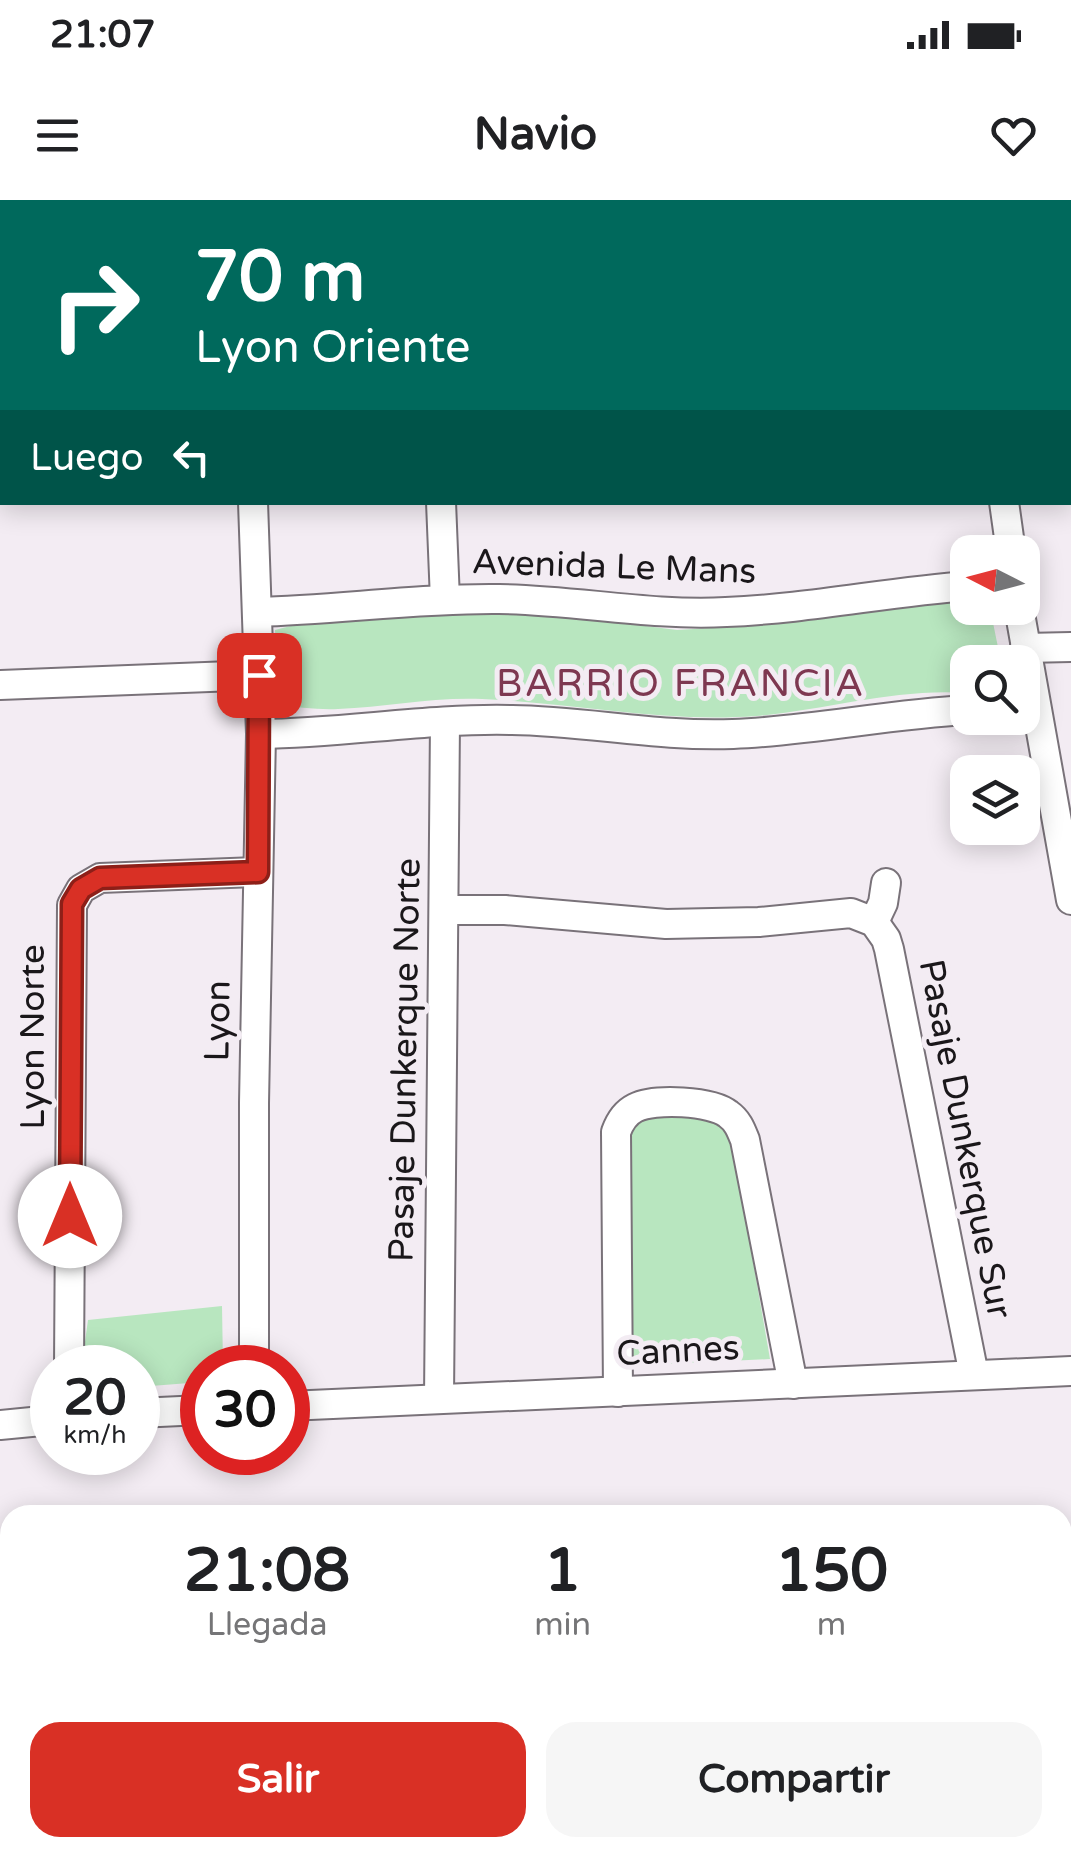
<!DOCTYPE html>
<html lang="es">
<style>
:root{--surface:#fff;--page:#f6f6f6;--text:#202124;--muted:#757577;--accent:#d93025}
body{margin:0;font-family:"Varela Round",sans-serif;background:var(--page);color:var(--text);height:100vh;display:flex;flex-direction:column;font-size:38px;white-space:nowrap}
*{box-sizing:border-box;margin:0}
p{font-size:32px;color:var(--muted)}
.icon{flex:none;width:55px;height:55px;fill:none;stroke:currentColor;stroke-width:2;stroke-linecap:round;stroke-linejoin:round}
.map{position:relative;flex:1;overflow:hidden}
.sheet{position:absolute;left:0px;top:1305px;width:1072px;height:352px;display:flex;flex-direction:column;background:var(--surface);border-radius:30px 30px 0 0;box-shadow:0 5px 25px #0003}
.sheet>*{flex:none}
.banner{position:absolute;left:0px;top:0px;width:1072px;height:305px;box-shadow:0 5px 25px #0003;background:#00695c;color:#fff;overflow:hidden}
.needle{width:65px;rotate:276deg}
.fabs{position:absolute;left:950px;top:335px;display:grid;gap:20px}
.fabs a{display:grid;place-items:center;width:90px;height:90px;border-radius:20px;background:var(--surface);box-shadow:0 5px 25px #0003;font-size:50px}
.speed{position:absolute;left:30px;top:1145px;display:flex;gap:20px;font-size:50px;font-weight:700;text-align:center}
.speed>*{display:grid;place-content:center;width:130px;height:130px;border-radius:50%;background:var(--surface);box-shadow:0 5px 25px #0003;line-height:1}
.speed small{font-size:25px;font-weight:400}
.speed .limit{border:15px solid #d22;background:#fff;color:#111}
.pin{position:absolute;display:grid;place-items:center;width:85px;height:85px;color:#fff;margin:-42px;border-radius:20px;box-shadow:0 5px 15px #0006}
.me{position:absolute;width:110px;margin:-55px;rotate:0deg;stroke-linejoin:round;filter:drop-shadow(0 0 8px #0008)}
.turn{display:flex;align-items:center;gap:35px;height:210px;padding:0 30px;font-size:45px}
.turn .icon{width:130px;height:130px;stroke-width:2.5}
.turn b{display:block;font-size:70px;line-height:85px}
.then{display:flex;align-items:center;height:95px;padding:0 30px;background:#0003;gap:20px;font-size:38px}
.eta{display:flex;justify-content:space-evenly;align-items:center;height:170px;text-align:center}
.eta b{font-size:60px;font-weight:700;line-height:70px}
.action{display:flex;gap:20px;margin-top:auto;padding:20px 30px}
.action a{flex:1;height:115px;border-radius:30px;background:var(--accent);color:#fff;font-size:40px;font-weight:700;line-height:115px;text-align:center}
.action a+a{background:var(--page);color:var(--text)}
.status{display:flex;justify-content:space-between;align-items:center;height:70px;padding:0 50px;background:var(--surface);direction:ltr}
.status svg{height:28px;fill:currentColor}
header{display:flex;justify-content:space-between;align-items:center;height:130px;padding:0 30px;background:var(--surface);font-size:45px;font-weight:700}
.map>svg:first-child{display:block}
.green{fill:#b8e6bf}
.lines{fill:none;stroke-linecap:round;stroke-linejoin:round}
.street-casing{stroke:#797279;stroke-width:32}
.secondary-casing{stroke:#797279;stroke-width:45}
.street{stroke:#fff;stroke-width:28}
.secondary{stroke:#fce6d8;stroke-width:40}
.route-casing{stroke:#8d1f18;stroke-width:25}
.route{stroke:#d93025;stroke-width:18}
.labels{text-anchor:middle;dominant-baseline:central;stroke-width:10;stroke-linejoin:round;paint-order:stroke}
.street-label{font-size:35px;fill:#1a171a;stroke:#f3ecf3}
.neighbourhood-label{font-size:38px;letter-spacing:2.5px;fill:#7e3851;stroke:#f3ecf3}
</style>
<div class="status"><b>21:07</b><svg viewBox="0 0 49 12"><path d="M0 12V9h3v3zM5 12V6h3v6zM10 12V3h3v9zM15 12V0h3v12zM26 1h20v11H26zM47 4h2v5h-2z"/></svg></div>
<header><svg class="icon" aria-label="menu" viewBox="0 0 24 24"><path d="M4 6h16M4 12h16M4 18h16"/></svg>Navio<svg class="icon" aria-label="heart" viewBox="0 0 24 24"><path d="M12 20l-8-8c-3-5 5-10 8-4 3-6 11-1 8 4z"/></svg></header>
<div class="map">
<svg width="1071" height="1657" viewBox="0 0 1071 1657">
<rect width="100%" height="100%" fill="#f3ecf3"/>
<g class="green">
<path d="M947 402 967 404 968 408H990L1001 462H968L967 493C895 488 827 510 756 516 664 523 574 503 482 499 433 497 386 507 338 509 318 510 297 507 277 505L275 430 302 423 505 408 677 430 744 426 856 407Z"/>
<polygon points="687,912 720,920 731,935 770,1159 625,1166 622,954 632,923 651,915"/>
<polygon points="222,1106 223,1166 202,1168 202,1182 138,1187 138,1168 88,1167 82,1163 88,1120"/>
</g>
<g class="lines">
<defs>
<g id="street">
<polyline points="56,0 56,2"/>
<polyline points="242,0 242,2"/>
<polyline points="429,0 429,2"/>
<polyline points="778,0 778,2"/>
<polyline points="964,0 964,2"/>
<polyline points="591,2 591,0"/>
<polyline points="1070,249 1071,249"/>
<polyline points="253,302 261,534 254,903 254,1168"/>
<polyline points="441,302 445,400"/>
<polyline points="1004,302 1011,352"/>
<polyline points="1019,408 1071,700"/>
<path d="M257 412C337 410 418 398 499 399 575 400 650 416 726 412 807 409 887 392 968 386"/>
<polyline points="1025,448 1071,447"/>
<polyline points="0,485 259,475"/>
<path d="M261 534C345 533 429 518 512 520 586 521 658 537 733 534 812 531 888 514 968 510"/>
<polyline points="444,710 505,710 666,724 759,722 851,713 874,722 886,739 889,749 974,1175"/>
<polyline points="874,722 883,703 886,683"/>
<polyline points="69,1168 72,705 81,689 100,678 258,672"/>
<path d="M618 1192 616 932C620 921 625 913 635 908 654 898 712 901 728 914 738 921 741 930 745 940L793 1184"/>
<polyline points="439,1199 445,522"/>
<polyline points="288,1206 1071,1171"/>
<polyline points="138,1213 202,1210"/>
<polyline points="0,1225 52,1220"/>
<polyline points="293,1648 293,1657"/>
<polyline points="345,1648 346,1657"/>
</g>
<g id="secondary">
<polyline points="1062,1387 1071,1387"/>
<polyline points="0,1433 10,1433"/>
<polyline points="1062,1485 1071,1485"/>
<polyline points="0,1531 10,1531"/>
</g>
</defs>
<use href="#street" class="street-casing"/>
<use href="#secondary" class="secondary-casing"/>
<use href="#street" class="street"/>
<use href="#secondary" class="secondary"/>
</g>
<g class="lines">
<defs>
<polyline id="route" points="70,1016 72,704 81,689 100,678 258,672 259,475"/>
</defs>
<use href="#route" class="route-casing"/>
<use href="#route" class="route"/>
</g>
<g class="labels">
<g class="street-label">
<text transform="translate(614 367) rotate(2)">Avenida Le Mans</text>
<text transform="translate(218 821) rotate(-89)">Lyon</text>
<text transform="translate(33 837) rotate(-90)">Lyon Norte</text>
<text transform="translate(405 860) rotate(-89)">Pasaje Dunkerque Norte</text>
<text transform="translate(965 939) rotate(79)">Pasaje Dunkerque Sur</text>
<text transform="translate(678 1151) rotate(-3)">Cannes</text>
</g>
<g class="neighbourhood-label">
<text x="681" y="484">BARRIO FRANCIA</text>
</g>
</g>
</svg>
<div class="fabs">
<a><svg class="needle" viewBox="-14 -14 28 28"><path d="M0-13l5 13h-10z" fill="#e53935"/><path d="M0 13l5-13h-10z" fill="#757577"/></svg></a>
<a><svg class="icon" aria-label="search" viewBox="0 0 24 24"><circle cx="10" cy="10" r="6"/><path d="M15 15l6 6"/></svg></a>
<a><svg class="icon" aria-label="layers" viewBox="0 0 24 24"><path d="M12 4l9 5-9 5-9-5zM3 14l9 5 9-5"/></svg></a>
</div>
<div class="speed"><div>20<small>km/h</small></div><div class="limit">30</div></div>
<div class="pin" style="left:259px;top:475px;background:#d93025"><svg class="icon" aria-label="arrive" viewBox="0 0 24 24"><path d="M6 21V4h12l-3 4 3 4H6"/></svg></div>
<svg class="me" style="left:70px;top:1016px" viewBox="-20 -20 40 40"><circle r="19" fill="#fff"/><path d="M0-13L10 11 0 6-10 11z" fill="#d93025"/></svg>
<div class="banner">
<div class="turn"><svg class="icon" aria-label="right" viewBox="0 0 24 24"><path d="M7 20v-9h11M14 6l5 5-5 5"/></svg><div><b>70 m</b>Lyon Oriente</div></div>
<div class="then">Luego<svg class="icon" aria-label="left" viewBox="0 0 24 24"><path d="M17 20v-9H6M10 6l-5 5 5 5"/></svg></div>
</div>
<section class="sheet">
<div class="eta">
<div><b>21:08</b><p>Llegada</p></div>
<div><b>1</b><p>min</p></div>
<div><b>150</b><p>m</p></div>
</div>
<div class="action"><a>Salir</a><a>Compartir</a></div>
</section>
</div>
